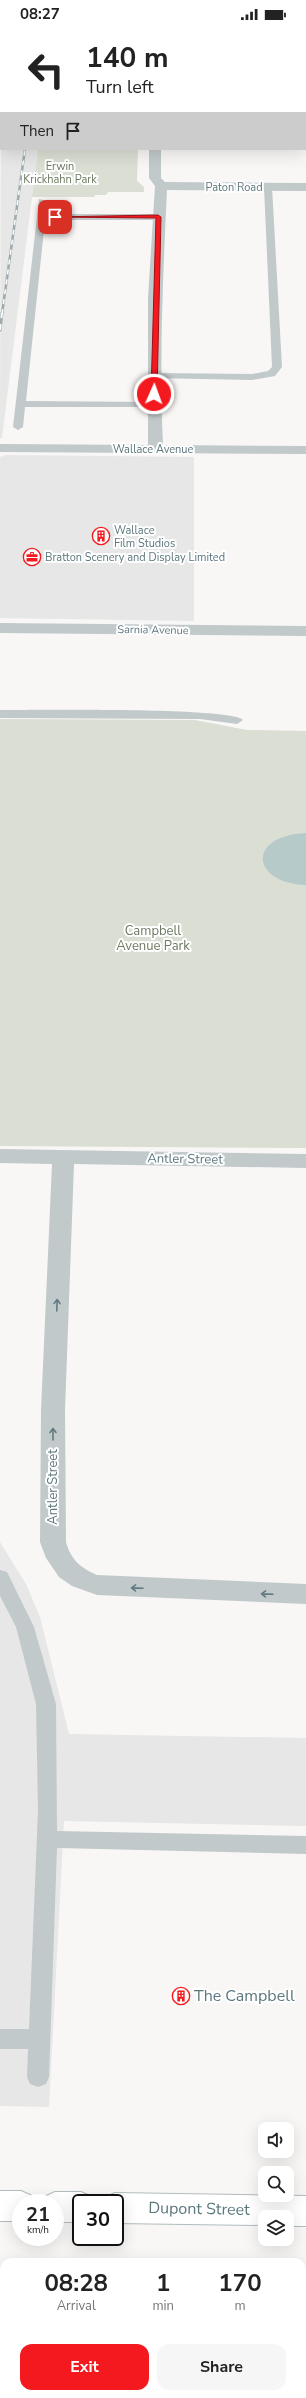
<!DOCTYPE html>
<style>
:root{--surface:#fff;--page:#f6f6f6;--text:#222;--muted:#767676;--accent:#f4191e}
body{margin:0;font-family:"Nunito Sans",sans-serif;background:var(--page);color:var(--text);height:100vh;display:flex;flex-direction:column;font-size:15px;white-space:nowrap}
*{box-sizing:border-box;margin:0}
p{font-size:13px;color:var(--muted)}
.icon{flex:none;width:22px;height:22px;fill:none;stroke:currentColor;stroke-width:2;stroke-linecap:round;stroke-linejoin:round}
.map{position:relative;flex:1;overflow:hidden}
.details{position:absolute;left:0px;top:2230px;width:306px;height:140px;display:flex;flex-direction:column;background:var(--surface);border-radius:12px 12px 0 0;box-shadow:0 4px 16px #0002}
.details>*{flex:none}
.hud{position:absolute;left:0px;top:0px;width:306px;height:122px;box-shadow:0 4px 16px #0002;background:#fff;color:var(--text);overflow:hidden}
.tools{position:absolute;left:258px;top:2094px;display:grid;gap:8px}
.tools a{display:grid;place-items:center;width:36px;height:36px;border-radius:8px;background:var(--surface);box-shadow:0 4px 16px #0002;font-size:20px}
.speed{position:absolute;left:12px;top:2166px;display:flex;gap:8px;font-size:20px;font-weight:700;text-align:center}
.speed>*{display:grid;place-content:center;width:52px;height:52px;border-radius:50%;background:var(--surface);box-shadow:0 4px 16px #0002;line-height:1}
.speed small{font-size:10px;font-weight:400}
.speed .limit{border:2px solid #111;border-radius:6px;background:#fff;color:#111}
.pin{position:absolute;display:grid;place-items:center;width:34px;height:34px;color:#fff;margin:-17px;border-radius:8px;box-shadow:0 2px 6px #0006}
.me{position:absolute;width:44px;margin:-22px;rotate:2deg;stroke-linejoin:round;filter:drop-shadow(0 0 3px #0008)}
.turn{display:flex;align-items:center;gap:14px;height:84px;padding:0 20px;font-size:18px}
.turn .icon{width:52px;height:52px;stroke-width:2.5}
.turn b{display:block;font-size:28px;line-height:34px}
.then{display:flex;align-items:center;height:38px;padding:0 20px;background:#0003;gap:8px;font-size:15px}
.eta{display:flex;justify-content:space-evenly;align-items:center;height:68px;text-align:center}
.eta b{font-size:24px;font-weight:700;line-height:28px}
.button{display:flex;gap:8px;margin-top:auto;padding:8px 20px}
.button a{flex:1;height:46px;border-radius:12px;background:var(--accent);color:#fff;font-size:16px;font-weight:700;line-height:46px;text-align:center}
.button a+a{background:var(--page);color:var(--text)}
.status{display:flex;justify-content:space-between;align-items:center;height:28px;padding:0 20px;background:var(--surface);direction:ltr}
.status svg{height:11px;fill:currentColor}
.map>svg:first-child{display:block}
.built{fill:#e6e7e6}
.green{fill:#daded3}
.water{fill:#b6caca}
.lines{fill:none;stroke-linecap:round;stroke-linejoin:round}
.secondary-casing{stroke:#b2bcbe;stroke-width:2}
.lane{fill:#c2c9cb;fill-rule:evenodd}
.street{fill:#c2c9cb;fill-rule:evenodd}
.secondary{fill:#fff;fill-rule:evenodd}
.rail-far1-casing{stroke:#9fabae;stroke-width:2.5}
.rail-casing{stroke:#9fabae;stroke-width:3}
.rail-far1{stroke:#fff;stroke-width:1.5;stroke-dasharray:5;stroke-linecap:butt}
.rail{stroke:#fff;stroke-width:2;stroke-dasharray:6;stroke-linecap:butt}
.oneway{stroke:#617b81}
.route{fill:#f4191e;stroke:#9f1014}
.labels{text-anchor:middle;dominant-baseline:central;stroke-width:4;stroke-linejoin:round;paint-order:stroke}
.far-park-label{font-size:11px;fill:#6b7a60;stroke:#fff}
.far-street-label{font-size:11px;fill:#5c777d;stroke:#fff}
.far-poi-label{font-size:11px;fill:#5c777d;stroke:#fff;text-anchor:start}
.park-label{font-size:13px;fill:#6b7a60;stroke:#fff}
.street-label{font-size:13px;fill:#5c777d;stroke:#fff}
.near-poi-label{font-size:16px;fill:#5c777d;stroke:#fff;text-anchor:start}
.near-street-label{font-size:16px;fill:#5c777d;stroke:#fff}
</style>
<div class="status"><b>08:27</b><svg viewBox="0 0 49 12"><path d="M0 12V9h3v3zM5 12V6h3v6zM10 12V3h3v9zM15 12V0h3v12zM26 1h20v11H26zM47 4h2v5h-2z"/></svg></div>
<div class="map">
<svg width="306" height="2370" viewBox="0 0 306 2370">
<rect width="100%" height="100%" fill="#f8f7f5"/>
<g class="built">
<polygon points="1,25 1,121 38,121 2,410 0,410"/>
<polygon points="6,427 194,429 194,593 0,590 0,429"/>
<polygon points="0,1514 26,1556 40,1589 69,1706 306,1710 306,1798 64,1793 49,2079 0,2078"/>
<polygon points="0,2248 4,2248 4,2366 302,2366 302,2249 306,2250 306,2370 0,2370"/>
</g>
<g class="green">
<polygon points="38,121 138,121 137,153 144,159 144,164 108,164 106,167 95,167 94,169 32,169"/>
<polygon points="0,691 195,692 247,702 306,703 306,1120 0,1118"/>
</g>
<path class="water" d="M306 805V857C252 856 245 808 306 805Z"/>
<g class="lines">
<defs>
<g id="secondary">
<polygon points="0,2163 21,2163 32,2168 35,2175 21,2175 21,2193 0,2193"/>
<polygon points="55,2164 81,2164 92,2169 95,2175 81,2175 81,2194 55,2194 55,2175 41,2175 44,2169"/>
<polygon points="115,2165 306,2168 306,2198 287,2198 287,2189 265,2189 265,2197 115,2195 115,2175 101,2175 104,2170"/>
</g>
</defs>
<use href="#secondary" class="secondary-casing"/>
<g class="lane">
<polygon points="268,156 272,159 282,339 275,348 252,352 151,350 150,348 155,345 252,346 268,343 272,339 264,159"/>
<polygon points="39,171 46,173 45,186 158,186 163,189 158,192 45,192 26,373 154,374 159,377 158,379 25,379 23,399 18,402 13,399"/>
<path d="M0 682C29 682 234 679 243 692L237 696 200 691 0 690Z"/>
<polygon points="0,1542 7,1544 34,1599 56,1676 57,1803 306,1808 306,1826 57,1820 49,2049 46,2056 38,2059 30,2056 27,2049 28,2021 0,2021 0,2001 29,2001 38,1782 36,1676 16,1599 0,1568"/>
</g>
<g class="street">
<polygon points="163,0 306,0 306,4 305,1"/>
<path d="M149 121H161V150L165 154 306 155V163L167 162C163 247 159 332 163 417L306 418V426L0 424V416L148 417V270L155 158 149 150Z"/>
<polygon points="0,595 306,598 306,608 0,605"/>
<path d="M0 1121 306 1126V1140L74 1136 65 1382 66 1514C71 1532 81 1540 97 1547L306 1556V1576L97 1567 72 1558 59 1549 46 1530 40 1514 41 1382 52 1136 0 1135Z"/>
</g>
<use href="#secondary" class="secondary"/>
<defs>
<polyline id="rail-far1" points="2,286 25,121"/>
<polyline id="rail" points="0,302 2,285"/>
</defs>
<use href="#rail-far1" class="rail-far1-casing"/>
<use href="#rail" class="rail-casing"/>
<use href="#rail-far1" class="rail-far1"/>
<use href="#rail" class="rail"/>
</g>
<defs><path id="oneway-shaft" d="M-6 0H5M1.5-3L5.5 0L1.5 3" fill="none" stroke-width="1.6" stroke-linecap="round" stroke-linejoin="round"/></defs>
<g class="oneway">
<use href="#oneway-shaft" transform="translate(57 1277) rotate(-88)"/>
<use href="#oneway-shaft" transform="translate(53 1406) rotate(-90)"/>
<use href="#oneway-shaft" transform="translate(137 1560) rotate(-178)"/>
<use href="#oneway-shaft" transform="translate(267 1566) rotate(-178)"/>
</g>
<polygon class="route" points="158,187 161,189 157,366 154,367 151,366 156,190 52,189"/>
<defs>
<symbol id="building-ring" viewBox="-11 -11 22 22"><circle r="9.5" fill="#fff" stroke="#f4191e" stroke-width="1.5"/><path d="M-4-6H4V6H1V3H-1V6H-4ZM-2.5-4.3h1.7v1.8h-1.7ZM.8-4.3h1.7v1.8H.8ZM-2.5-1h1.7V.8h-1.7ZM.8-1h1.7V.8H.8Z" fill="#f4191e"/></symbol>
<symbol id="office-ring" viewBox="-11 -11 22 22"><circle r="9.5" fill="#fff" stroke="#f4191e" stroke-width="1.5"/><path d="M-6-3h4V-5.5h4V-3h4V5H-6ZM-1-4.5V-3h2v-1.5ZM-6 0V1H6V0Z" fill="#f4191e"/></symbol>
</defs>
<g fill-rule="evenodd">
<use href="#building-ring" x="91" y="498" width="20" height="20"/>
<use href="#office-ring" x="22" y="519" width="20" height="20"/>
<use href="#building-ring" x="171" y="1958" width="20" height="20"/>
</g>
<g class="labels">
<g class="far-park-label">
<text x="60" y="138">Erwin<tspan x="60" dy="13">Krickhahn Park</tspan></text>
</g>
<g class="far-street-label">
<text x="234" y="159">Paton Road</text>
<text x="153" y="421">Wallace Avenue</text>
<text transform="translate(153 602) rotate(1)">Sarnia Avenue</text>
</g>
<g class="far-poi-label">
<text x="114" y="502">Wallace<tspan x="114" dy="13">Film Studios</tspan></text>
<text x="45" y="529">Bratton Scenery and Display Limited</text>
</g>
<g class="park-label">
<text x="153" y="903">Campbell<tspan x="153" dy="15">Avenue Park</tspan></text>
</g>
<g class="street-label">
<text transform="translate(185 1131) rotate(1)">Antler Street</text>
<text transform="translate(53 1459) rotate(-90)">Antler Street</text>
</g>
<g class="near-poi-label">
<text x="194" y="1968">The Campbell</text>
</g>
<g class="near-street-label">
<text transform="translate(199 2181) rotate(1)">Dupont Street</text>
</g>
</g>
</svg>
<div class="tools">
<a><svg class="icon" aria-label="sound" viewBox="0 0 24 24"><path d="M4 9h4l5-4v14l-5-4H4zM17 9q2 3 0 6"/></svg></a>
<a><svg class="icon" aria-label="search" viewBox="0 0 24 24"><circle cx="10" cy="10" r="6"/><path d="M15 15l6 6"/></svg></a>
<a><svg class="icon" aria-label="layers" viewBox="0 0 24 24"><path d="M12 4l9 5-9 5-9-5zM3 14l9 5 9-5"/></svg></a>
</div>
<div class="speed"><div>21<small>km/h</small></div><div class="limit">30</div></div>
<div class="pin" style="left:55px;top:189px;background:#d93025"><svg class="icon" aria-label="arrive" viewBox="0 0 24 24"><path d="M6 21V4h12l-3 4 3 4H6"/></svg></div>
<svg class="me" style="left:154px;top:366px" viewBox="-20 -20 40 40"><circle r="17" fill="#f4191e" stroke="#fff" stroke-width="3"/><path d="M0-11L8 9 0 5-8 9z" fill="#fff"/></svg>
<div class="hud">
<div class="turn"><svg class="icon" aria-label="left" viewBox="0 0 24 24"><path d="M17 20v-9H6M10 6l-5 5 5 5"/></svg><div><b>140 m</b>Turn left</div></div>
<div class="then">Then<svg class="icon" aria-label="arrive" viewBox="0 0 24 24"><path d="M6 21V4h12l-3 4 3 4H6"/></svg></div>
</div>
<section class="details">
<div class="eta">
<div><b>08:28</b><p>Arrival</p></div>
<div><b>1</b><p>min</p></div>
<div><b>170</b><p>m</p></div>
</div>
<div class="button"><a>Exit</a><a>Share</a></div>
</section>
</div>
